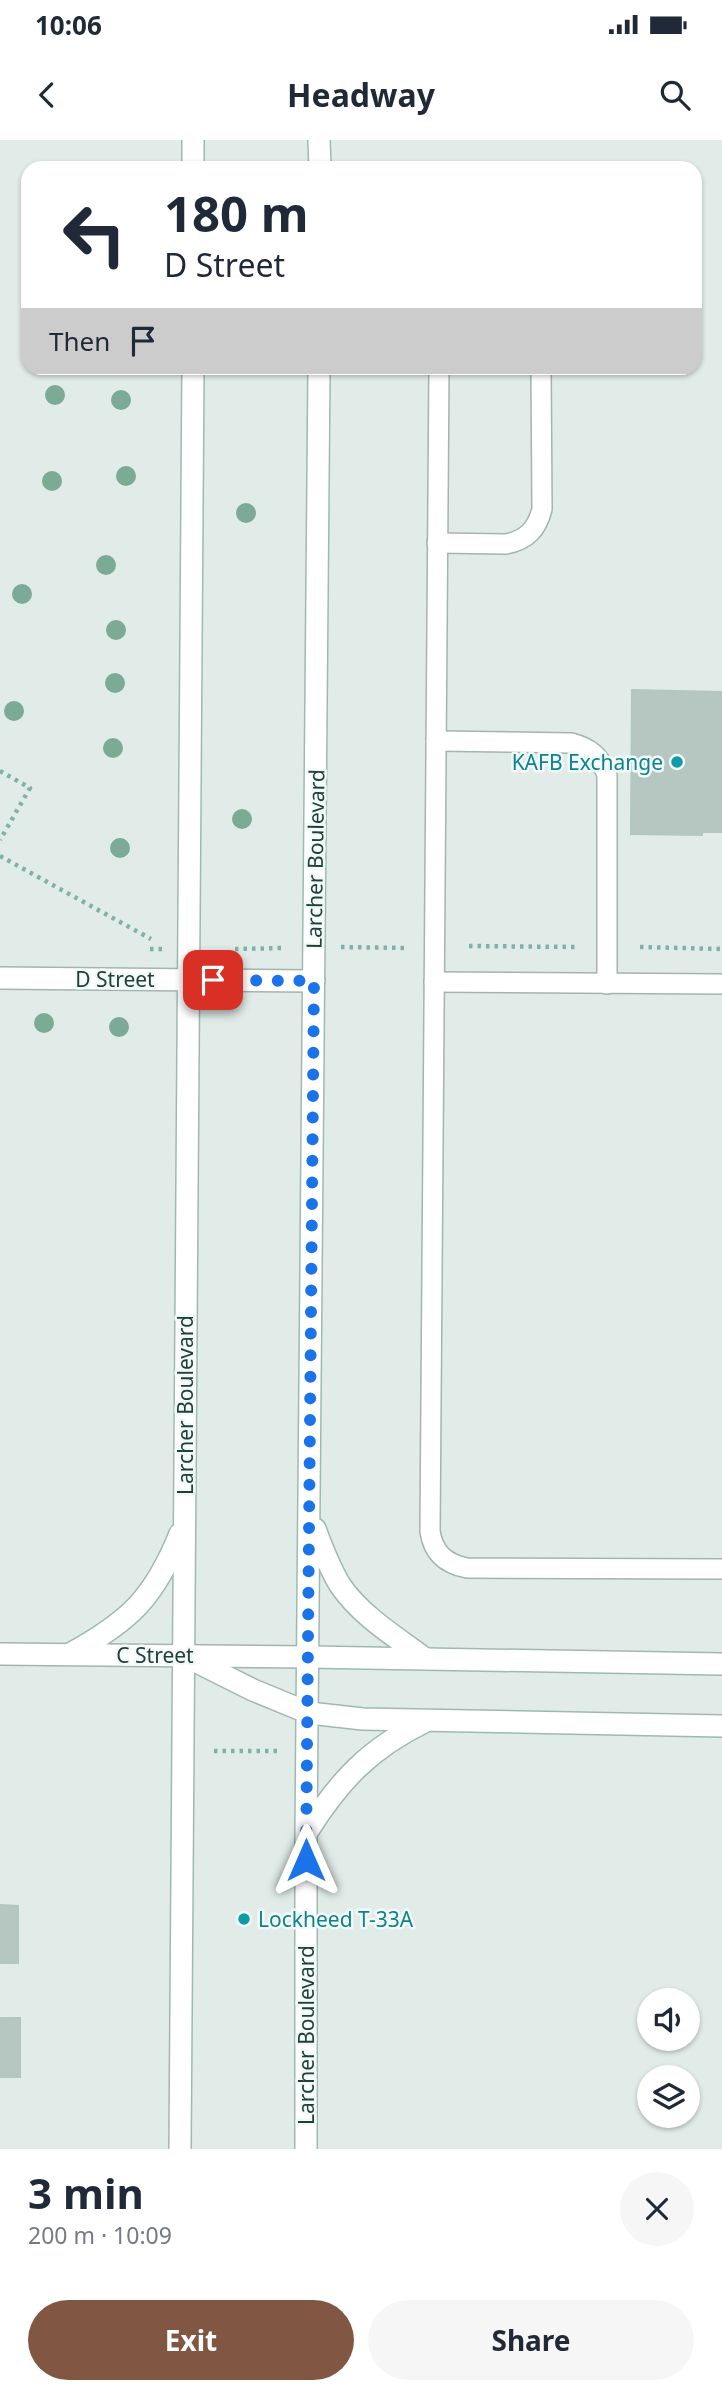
<!DOCTYPE html>
<meta charset="utf-8">
<style>
:root{--surface:#fff;--page:#f6f6f7;--text:#1f2937;--muted:#747a83;--accent:#815744}
body{margin:0;font-family:"Noto Sans",sans-serif;background:var(--page);color:var(--text);height:100vh;display:flex;flex-direction:column;font-size:26px;white-space:nowrap}
*{box-sizing:border-box;margin:0}
p{font-size:23px;color:var(--muted)}
.icon{flex:none;width:38px;height:38px;fill:none;stroke:currentColor;stroke-width:2;stroke-linecap:round;stroke-linejoin:round}
.map{position:relative;height:2009px;overflow:hidden}
.drawer{display:flex;flex-direction:column;background:var(--surface);flex:1}
.drawer>*{flex:none}
.top-card{position:absolute;left:21px;top:21px;width:681px;height:214px;border-radius:21px;box-shadow:0 2px 5px #0004;background:#fff;color:var(--text);overflow:hidden}
.fabs{position:absolute;left:637px;top:1848px;display:grid;gap:14px}
.fabs a{display:grid;place-items:center;width:63px;height:63px;border-radius:50%;background:var(--surface);box-shadow:0 2px 5px #0004;font-size:35px}
.pin{position:absolute;display:grid;place-items:center;width:60px;height:60px;color:#fff;margin:-30px;border-radius:14px;box-shadow:0 4px 10px #0006}
.me{position:absolute;width:77px;margin:-38px;rotate:0deg;stroke-linejoin:round;filter:drop-shadow(0 0 5px #0008)}
.turn{display:flex;align-items:center;gap:24px;height:147px;padding:0 28px;font-size:32px}
.turn .icon{width:91px;height:91px;stroke-width:2.5}
.turn b{display:block;font-size:49px;line-height:60px}
.then{display:flex;align-items:center;height:66px;padding:0 28px;background:#0003;gap:14px;font-size:26px}
.round{display:grid;place-items:center;flex:none;width:74px;height:74px;border-radius:37px;background:var(--page)}
.head{display:flex;align-items:center;justify-content:space-between;height:119px;padding:0 28px}
h1{font-size:42px;font-weight:700;line-height:52px}
.action{display:flex;gap:14px;margin-top:auto;padding:14px 28px}
.action a{flex:1;height:80px;border-radius:42px;background:var(--accent);color:#fff;font-size:28px;font-weight:700;line-height:80px;text-align:center}
.action a+a{background:var(--page);color:var(--text)}
.status{display:flex;justify-content:space-between;align-items:center;height:49px;padding:0 35px;background:var(--surface);direction:ltr}
.status svg{height:19px;fill:currentColor}
header{display:flex;justify-content:space-between;align-items:center;height:91px;padding:0 28px;background:var(--surface);font-size:32px;font-weight:700}
.map>svg:first-child{display:block}
.building{fill:#b6c7c2;stroke:#b3c6c1;stroke-width:2}
.lines{fill:none;stroke-linecap:round;stroke-linejoin:round}
.lane-casing{stroke:#a3b4b1;stroke-width:22}
.street-casing{stroke:#a3b4b1;stroke-width:24}
.secondary-casing{stroke:#9fb9b2;stroke-width:24}
.path{stroke:#80b1a8;stroke-width:4.5;stroke-dasharray:3.5 5;stroke-linecap:butt}
.lane{stroke:#fff;stroke-width:19}
.street{stroke:#fff;stroke-width:21}
.secondary{stroke:#fff;stroke-width:21}
.tree{fill:#7cab95}
.route{stroke:#1a73e8;stroke-width:12;stroke-dasharray:0 21.6}
.culture-dot{fill:#0f9aa8;stroke:#f2f9f6;stroke-width:2.5}
.labels{text-anchor:middle;dominant-baseline:central;stroke-width:5;stroke-linejoin:round;paint-order:stroke}
.culture-label{font-size:21px;fill:#0d838f;stroke:#f2f9f6;text-anchor:end}
.street-label{font-size:21px;fill:#203e3a;stroke:#f2f9f6}
</style>
<div class="status"><b>10:06</b><svg viewBox="0 0 49 12"><path d="M0 12V9h3v3zM5 12V6h3v6zM10 12V3h3v9zM15 12V0h3v12zM26 1h20v11H26zM47 4h2v5h-2z"/></svg></div>
<header><svg class="icon" aria-label="back" viewBox="0 0 24 24"><path d="M15 5l-7 7 7 7"/></svg>Headway<svg class="icon" aria-label="search" viewBox="0 0 24 24"><circle cx="10" cy="10" r="6"/><path d="M15 15l6 6"/></svg></header>
<div class="map">
<svg width="722" height="2009" viewBox="0 0 722 2009">
<rect width="100%" height="100%" fill="#e1ece9"/>
<g class="building">
<polygon points="632,550 722,552 722,692 702,692 702,695 631,694"/>
<polygon points="0,1765 18,1766 18,1823 0,1823"/>
<rect x="0" y="1878" width="20" height="59"/>
</g>
<g class="lines">
<defs>
<g id="lane">
<path d="M439 228 430 1391C433 1413 446 1424 467 1428L722 1429"/>
<path d="M437 403 506 404C527 400 537 389 542 369L541 228"/>
<path d="M436 601 571 603C590 608 600 616 607 635V844"/>
<polyline points="434,842 722,844"/>
</g>
<g id="street">
<polyline points="0,838 314,841"/>
<polyline points="0,1514 309,1517"/>
</g>
<g id="secondary">
<polyline points="319,0 320,28"/>
<polyline points="193,28 193,0"/>
<path d="M315 1389C322 1408 329 1427 340 1445 360 1475 396 1497 424 1518"/>
<path d="M70 1514C130 1481 154 1458 180 1394"/>
<polyline points="183,1515 253,1550 309,1573 363,1579 722,1586"/>
<polyline points="309,1517 722,1524"/>
<path d="M307 1692C339 1641 369 1609 424 1582"/>
<polyline points="180,2009 193,228"/>
<polyline points="306,2009 306,1694 319,228"/>
</g>
</defs>
<use href="#lane" class="lane-casing"/>
<use href="#street" class="street-casing"/>
<use href="#secondary" class="secondary-casing"/>
<g class="path">
<polyline points="0,631 30,648 0,700"/>
<polyline points="0,716 151,799"/>
<polyline points="469,806 576,807"/>
<polyline points="341,807 408,808"/>
<polyline points="640,807 722,809"/>
<polyline points="150,809 163,809"/>
<polyline points="235,809 283,808"/>
<polyline points="214,1611 280,1611"/>
</g>
<use href="#lane" class="lane"/>
<use href="#street" class="street"/>
<use href="#secondary" class="secondary"/>
</g>
<g class="tree">
<circle cx="55" cy="255" r="10"/>
<circle cx="121" cy="260" r="10"/>
<circle cx="126" cy="336" r="10"/>
<circle cx="52" cy="341" r="10"/>
<circle cx="246" cy="373" r="10"/>
<circle cx="106" cy="425" r="10"/>
<circle cx="22" cy="454" r="10"/>
<circle cx="116" cy="490" r="10"/>
<circle cx="115" cy="543" r="10"/>
<circle cx="14" cy="571" r="10"/>
<circle cx="113" cy="608" r="10"/>
<circle cx="242" cy="679" r="10"/>
<circle cx="120" cy="708" r="10"/>
<circle cx="44" cy="883" r="10"/>
<circle cx="119" cy="887" r="10"/>
</g>
<g class="lines">
<polyline class="route" points="213,840 314,841 306,1720"/>
</g>
<g class="culture-dot">
<circle cx="677" cy="622" r="7"/>
<circle cx="244" cy="1779" r="7"/>
</g>
<g class="labels">
<g class="culture-label">
<text x="663" y="622">KAFB Exchange</text>
<text x="258" y="1779" text-anchor="start">Lockheed T-33A</text>
</g>
<g class="street-label">
<text transform="translate(315 719) rotate(-89)">Larcher Boulevard</text>
<text x="115" y="839">D Street</text>
<text transform="translate(185 1265) rotate(-90)">Larcher Boulevard</text>
<text x="155" y="1515">C Street</text>
<text transform="translate(306 1895) rotate(-90)">Larcher Boulevard</text>
</g>
</g>
</svg>
<div class="fabs">
<a><svg class="icon" aria-label="sound" viewBox="0 0 24 24"><path d="M4 9h4l5-4v14l-5-4H4zM17 9q2 3 0 6"/></svg></a>
<a><svg class="icon" aria-label="layers" viewBox="0 0 24 24"><path d="M12 4l9 5-9 5-9-5zM3 14l9 5 9-5"/></svg></a>
</div>
<div class="pin" style="left:213px;top:840px;background:#d93025"><svg class="icon" aria-label="arrive" viewBox="0 0 24 24"><path d="M6 21V4h12l-3 4 3 4H6"/></svg></div>
<svg class="me" style="left:306px;top:1720px" viewBox="-20 -20 40 40"><path d="M0-17L14 15 0 8-14 15z" fill="#1a73e8" stroke="#fff" stroke-width="4"/></svg>
<div class="top-card">
<div class="turn"><svg class="icon" aria-label="left" viewBox="0 0 24 24"><path d="M17 20v-9H6M10 6l-5 5 5 5"/></svg><div><b>180 m</b>D Street</div></div>
<div class="then">Then<svg class="icon" aria-label="arrive" viewBox="0 0 24 24"><path d="M6 21V4h12l-3 4 3 4H6"/></svg></div>
</div>
</div>
<section class="drawer">
<div class="head"><div><h1>3 min</h1><p>200 m · 10:09</p></div><a class="round"><svg class="icon" aria-label="close" viewBox="0 0 24 24"><path d="M6 6l12 12M18 6L6 18"/></svg></a></div>
<div class="action"><a>Exit</a><a>Share</a></div>
</section>
